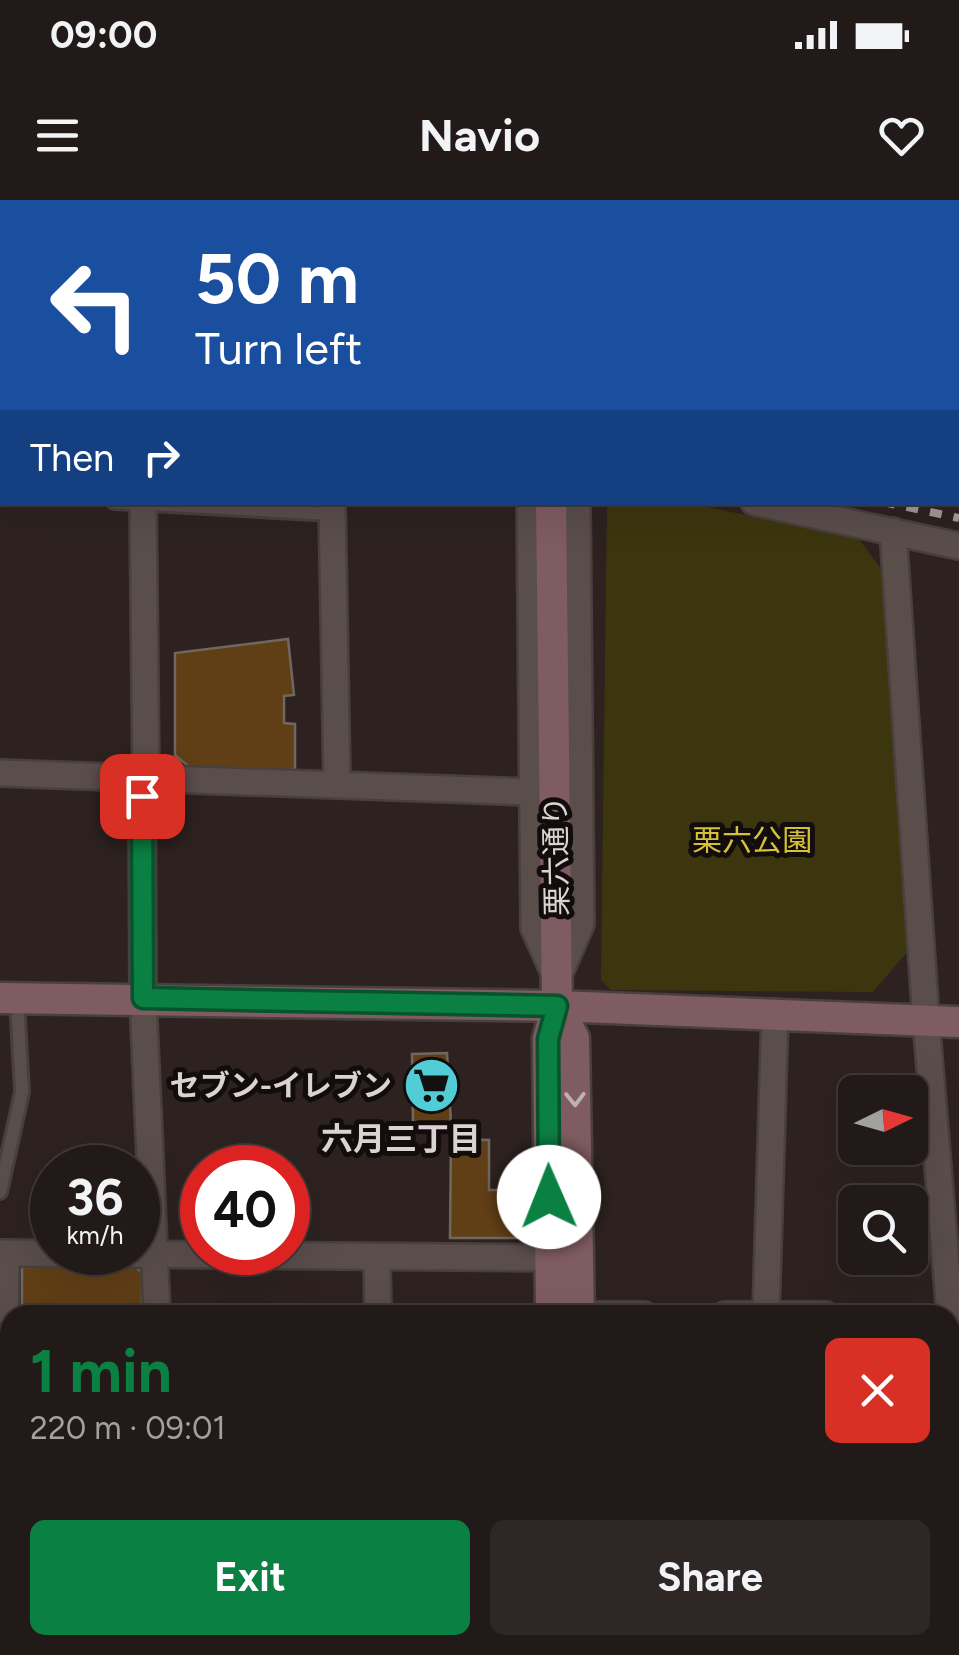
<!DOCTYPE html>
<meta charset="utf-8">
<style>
:root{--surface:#221a18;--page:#2e2725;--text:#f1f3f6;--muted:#a2a1a2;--line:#3f3837;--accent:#0b8043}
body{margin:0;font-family:Figtree,"Noto Sans JP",sans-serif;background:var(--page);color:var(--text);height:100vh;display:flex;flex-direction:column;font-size:38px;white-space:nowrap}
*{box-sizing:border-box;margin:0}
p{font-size:32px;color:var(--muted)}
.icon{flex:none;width:55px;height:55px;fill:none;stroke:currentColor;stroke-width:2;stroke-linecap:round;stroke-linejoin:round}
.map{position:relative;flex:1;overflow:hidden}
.side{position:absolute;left:0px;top:1105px;width:960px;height:350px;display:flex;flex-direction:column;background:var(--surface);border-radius:30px 30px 0 0;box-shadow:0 10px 40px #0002,0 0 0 2px var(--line)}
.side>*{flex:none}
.banner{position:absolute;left:0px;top:0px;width:960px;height:305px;box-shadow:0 10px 40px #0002,0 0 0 2px var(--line);background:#1a4fa0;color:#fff;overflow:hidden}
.needle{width:65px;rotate:85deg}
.controls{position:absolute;left:838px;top:875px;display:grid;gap:20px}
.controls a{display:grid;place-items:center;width:90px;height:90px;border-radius:15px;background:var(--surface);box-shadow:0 10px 40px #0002,0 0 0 2px var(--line);font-size:50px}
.speed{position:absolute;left:30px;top:945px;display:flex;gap:20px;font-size:50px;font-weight:700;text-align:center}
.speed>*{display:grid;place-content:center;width:130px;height:130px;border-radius:50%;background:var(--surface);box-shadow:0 10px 40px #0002,0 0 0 2px var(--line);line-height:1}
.speed small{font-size:25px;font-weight:400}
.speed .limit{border:15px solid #d22;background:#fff;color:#111}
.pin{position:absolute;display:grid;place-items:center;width:85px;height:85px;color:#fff;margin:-42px;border-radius:20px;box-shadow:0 5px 15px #0006}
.me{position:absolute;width:110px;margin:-55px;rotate:359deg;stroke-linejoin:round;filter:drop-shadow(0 0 8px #0008)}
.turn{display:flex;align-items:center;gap:35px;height:210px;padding:0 30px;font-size:45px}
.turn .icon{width:130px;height:130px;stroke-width:2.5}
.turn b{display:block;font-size:70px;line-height:85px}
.then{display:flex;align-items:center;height:95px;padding:0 30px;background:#0003;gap:20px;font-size:38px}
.round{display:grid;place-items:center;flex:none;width:105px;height:105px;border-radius:15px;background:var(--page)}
.overview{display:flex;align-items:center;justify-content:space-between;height:170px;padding:0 30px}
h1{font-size:60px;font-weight:700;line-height:75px;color:var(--accent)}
.cta{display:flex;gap:20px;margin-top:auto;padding:20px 30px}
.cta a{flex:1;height:115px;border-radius:15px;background:var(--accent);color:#fff;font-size:40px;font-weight:700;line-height:115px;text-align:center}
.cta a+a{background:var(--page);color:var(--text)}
.status{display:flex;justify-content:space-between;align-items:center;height:70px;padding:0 50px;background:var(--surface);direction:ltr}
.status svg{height:28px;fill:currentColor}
header{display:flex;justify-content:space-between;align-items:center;height:130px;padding:0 30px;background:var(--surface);font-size:45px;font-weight:700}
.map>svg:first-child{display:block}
.green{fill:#3c360f}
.building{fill:#613f16;stroke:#706860;stroke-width:2.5}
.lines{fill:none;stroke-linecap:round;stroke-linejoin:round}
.lane-casing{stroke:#48403e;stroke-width:18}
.street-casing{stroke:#48403e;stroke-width:30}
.secondary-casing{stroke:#48403e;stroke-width:35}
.lane{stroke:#5a4e4b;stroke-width:12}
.street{stroke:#5a4e4b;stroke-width:25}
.secondary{stroke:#7f5c62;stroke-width:30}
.rail{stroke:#a29997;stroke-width:8;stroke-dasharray:12 12;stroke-linecap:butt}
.oneway{stroke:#bfafb0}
.route-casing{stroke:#07532c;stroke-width:25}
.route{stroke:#0b8043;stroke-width:18}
.labels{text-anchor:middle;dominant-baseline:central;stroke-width:10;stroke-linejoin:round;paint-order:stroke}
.park-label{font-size:30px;fill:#d5c136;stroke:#120d0c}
.street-label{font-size:30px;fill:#dbd3d2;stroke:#120d0c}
.poi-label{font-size:30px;font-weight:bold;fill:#dbd3d2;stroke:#120d0c;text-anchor:end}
.neighbourhood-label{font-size:32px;font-weight:bold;fill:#dbd3d2;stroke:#120d0c}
</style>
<div class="status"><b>09:00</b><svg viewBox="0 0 49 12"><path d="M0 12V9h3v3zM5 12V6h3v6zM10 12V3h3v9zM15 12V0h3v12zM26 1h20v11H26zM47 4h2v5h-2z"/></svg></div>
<header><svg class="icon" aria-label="menu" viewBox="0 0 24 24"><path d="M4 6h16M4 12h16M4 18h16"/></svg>Navio<svg class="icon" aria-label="heart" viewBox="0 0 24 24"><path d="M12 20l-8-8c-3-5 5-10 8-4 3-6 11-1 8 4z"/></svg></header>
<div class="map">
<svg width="959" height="1455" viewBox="0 0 959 1455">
<rect width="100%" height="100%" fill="#2d2220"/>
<polygon class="green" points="607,303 688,303 858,338 884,373 908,751 873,792 611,790 601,780"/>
<g class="building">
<rect x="169" y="0" width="77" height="2"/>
<polygon points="918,0 959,0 959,92 958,2"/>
<polygon points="288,439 294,495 284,496 284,523 295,524 295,570 193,570 175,555 175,453"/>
<polygon points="447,853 451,923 413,923 412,854"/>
<polygon points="451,939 489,940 489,990 502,990 501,979 517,979 517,1038 450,1038"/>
<polygon points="134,1066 142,1072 142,1115 22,1115 22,1067"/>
</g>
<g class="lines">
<defs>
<g id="lane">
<polyline points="0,291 2,291"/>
<polyline points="114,302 332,314"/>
<polyline points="0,992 22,892 17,801"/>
</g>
<g id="street">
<polyline points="523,0 525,2"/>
<polyline points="562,2 566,0"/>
<polyline points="0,32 2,33"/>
<polyline points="0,142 2,143"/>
<polyline points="143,302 146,580 142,595 143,799 157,1115"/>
<polyline points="332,302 337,584"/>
<polyline points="530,302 534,728 557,779 581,724 577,302"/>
<polyline points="754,302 959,346"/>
<polyline points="893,331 926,820 959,1225"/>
<polyline points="0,573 530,592"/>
<polyline points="0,1053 570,1058"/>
<polyline points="377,1057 378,1115"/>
<polyline points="766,1114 775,812"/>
<polyline points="564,1115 644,1115"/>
<polyline points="725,1115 826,1115"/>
<polyline points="3,1299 6,1054"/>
<polyline points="170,1445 170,1455"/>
<polyline points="647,1445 695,1455"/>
<polyline points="726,1445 726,1455"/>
</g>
<g id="secondary">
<polyline points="546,0 546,2"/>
<polyline points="551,302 557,806 548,839 551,1115"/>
<polyline points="0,798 557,806 959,822"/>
<polyline points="557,806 574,838 579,1115"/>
<polyline points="554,1445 554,1455"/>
<polyline points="587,1455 588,1445"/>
</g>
</defs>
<use href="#lane" class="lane-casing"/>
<use href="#street" class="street-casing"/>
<use href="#secondary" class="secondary-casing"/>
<use href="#lane" class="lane"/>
<use href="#street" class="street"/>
<use href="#secondary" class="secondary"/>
<g class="rail">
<polyline points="0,87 2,87"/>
<polyline points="0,104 2,104"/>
<polyline points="958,284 959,284"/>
<polyline points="883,302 959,318"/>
</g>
</g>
<defs><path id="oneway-chevron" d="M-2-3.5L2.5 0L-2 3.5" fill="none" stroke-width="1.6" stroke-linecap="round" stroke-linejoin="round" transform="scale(2.5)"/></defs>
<use class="oneway" href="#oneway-chevron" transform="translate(575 899) rotate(89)"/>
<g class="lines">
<defs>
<polyline id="route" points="142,596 143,798 557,806 548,839 549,997"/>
</defs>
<use href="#route" class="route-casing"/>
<use href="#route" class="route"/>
</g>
<defs>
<symbol id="supermarket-disc" viewBox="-11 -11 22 22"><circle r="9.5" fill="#52ccd5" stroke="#120d0c"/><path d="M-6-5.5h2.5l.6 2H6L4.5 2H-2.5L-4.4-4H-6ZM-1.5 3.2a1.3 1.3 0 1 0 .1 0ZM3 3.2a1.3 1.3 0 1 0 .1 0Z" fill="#111"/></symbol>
</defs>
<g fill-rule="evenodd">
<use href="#supermarket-disc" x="400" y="854" width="63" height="63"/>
</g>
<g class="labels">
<g class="park-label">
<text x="752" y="640">栗六公園</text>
</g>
<g class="street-label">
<text transform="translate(556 656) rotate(-91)">栗六通り</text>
</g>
<g class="poi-label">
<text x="392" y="885">セブン-イレブン</text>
</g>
<g class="neighbourhood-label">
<text x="401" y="939">六月三丁目</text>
</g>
</g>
</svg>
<div class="controls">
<a><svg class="needle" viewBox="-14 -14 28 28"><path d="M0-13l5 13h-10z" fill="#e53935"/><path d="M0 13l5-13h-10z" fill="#a2a1a2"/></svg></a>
<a><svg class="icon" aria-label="search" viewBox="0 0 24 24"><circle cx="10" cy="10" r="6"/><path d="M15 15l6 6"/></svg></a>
</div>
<div class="speed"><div>36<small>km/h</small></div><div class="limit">40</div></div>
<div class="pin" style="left:142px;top:596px;background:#d93025"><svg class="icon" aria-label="arrive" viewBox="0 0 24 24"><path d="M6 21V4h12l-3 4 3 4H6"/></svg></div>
<svg class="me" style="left:549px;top:997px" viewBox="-20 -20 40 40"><circle r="19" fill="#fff"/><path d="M0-13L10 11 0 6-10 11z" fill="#0b8043"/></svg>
<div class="banner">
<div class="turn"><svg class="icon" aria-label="left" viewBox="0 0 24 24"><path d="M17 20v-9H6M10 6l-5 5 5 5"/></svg><div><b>50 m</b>Turn left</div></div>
<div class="then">Then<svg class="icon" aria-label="right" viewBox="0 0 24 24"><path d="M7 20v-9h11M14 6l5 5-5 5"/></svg></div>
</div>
<section class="side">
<div class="overview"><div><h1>1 min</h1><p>220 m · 09:01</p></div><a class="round" style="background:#d93025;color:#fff"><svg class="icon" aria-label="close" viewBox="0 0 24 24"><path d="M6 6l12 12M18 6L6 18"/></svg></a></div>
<div class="cta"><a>Exit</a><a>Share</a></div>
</section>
</div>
